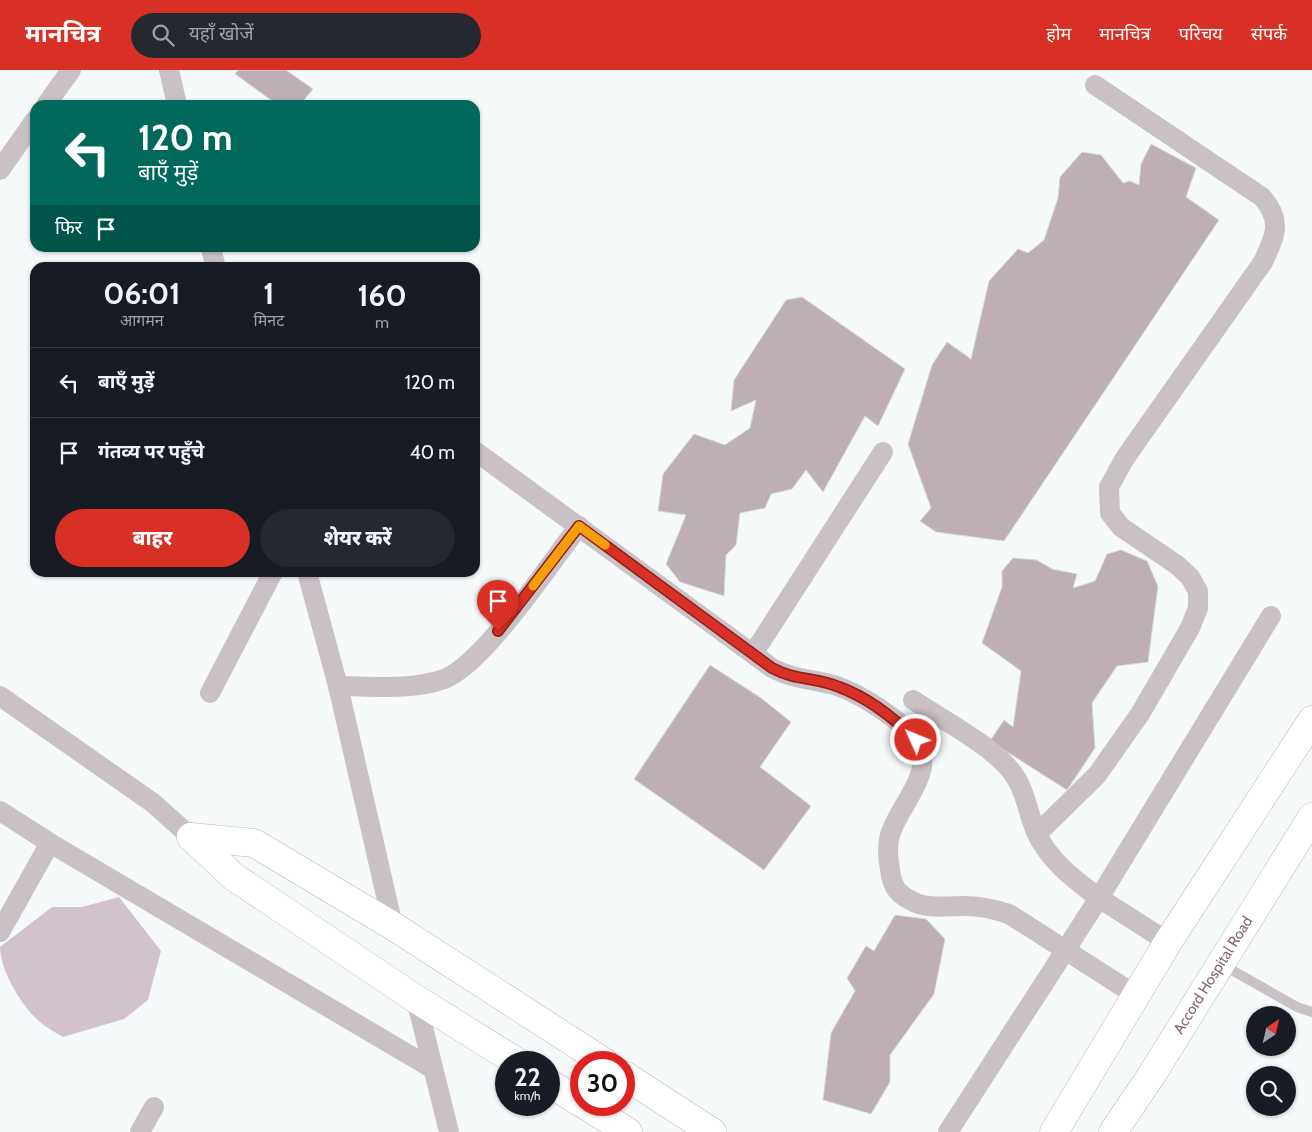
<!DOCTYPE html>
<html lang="hi">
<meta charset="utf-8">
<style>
:root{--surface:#171b24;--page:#242831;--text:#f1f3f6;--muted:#9ea1a6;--line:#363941;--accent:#d93025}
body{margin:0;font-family:Cabin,"Noto Sans Devanagari",sans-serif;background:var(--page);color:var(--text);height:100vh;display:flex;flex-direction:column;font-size:19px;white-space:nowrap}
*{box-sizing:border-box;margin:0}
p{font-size:16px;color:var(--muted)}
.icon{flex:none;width:28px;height:28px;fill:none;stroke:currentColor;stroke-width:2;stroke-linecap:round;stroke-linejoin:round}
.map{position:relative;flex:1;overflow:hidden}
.sheet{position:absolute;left:30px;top:192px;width:450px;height:315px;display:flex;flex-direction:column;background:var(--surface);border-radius:15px;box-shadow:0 1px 4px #0004}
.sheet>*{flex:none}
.top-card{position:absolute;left:30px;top:30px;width:450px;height:152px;border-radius:15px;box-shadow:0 1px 4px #0004;background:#00695c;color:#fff;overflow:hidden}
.needle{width:32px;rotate:34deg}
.controls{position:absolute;left:1246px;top:936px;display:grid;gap:10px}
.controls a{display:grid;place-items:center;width:50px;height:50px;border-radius:50%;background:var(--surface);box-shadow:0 1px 4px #0004;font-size:25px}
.speed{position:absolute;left:495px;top:981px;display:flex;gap:10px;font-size:25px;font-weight:700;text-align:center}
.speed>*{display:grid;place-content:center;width:65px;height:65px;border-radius:50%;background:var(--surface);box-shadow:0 1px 4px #0004;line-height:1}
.speed small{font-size:12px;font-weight:400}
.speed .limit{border:8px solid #d22;background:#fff;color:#111}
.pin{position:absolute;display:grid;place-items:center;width:42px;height:42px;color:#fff;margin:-51px -21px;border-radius:50% 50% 50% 0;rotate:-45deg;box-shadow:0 0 5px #0007}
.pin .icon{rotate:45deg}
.me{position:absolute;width:55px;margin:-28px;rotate:314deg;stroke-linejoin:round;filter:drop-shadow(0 0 4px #0008)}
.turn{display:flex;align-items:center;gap:18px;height:105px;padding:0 25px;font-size:22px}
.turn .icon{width:65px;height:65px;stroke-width:2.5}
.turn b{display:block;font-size:35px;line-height:42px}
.then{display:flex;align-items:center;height:48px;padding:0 25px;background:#0003;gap:10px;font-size:19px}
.eta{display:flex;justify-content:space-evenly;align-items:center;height:85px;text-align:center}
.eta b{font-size:30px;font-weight:800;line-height:35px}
.button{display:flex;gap:10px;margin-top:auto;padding:10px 25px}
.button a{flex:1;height:58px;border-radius:30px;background:var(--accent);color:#fff;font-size:20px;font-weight:800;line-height:58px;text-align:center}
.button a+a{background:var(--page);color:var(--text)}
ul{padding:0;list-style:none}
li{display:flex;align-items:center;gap:15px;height:70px;padding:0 25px;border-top:1px solid var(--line)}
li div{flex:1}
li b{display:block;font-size:19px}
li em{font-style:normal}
header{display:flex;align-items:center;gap:30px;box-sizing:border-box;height:70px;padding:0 25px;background:var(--accent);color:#fff}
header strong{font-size:24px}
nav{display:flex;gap:28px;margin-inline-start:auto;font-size:18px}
.search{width:350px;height:45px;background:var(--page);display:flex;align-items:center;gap:12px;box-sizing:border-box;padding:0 18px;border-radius:28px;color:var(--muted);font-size:19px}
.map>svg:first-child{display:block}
.water{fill:#d2c2cd}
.building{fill:#beaeb6;stroke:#d8dada}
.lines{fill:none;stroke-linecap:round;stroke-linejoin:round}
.secondary-casing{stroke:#c1b5bb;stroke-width:29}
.lane{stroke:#cac1c6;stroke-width:10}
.street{stroke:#cac1c6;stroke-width:20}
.secondary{stroke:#fff;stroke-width:28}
.route-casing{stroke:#8d1f18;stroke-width:12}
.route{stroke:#d93025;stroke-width:9}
.slow{stroke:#f59e0b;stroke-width:9}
.labels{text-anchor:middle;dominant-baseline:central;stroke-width:5;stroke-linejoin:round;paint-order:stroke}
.street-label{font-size:15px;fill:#8a6578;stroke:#fff}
</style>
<header>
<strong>मानचित्र</strong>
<div class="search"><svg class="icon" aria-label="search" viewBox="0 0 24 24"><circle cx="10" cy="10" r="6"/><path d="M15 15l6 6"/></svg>यहाँ खोजें</div>
<nav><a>होम</a><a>मानचित्र</a><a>परिचय</a><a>संपर्क</a></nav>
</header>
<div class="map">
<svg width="1312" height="1062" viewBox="0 0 1312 1062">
<rect width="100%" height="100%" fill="#f6f9f9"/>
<path class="water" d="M119 827 161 881 148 930 124 949 63 967C55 962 47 958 40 952 22 937 0 900 0 877L52 837H82Z"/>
<g class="building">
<polygon points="238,0 286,0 313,19 300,35 278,35 235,4"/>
<polygon points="1151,74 1196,98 1186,127 1219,150 1004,471 936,462 920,451 931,438 908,374 932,295 947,272 971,289 989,211 1018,179 1028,183 1044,170 1058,128 1060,107 1082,82 1101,85 1123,113 1130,111 1139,115 1141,94"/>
<polygon points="802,227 905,299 878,356 865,346 823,422 806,400 792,419 771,424 765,438 740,443 736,475 726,485 724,526 680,512 666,494 686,445 658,441 663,404 694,364 725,375 750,358 756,330 731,341 734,310 786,230"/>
<polygon points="1121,480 1147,491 1158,516 1148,592 1117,596 1092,633 1095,678 1067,720 990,671 1004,650 1013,657 1021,601 982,573 1002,517 1002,501 1013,488 1037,490 1052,499 1077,504 1073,518 1095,511 1107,484"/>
<polygon points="710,595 761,628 791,652 760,697 811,736 764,800 634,709"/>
<polygon points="895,845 926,849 945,869 934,924 890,985 890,1012 871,1044 823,1030 831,963 855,921 847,908 866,876 874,881"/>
</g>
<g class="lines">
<defs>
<g id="secondary">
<polyline points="191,767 254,773 393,856 604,992"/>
<polyline points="191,767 234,807 416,929 517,992"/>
<polyline points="624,1005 712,1062"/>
<polyline points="549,1013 581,1033"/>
<polyline points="585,1035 628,1062"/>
<polyline points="1054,1062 1168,872 1312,650"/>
<polyline points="1113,1062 1151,1006 1312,747"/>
</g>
</defs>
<use href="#secondary" class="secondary-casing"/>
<polyline class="lane" points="1221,894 1297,937 1312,942"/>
<g class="street">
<polyline points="169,0 177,35"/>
<polyline points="46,35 71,0"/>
<polyline points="0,100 35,50"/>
<polyline points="211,178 216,198"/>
<path d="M475 381 772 598C794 610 814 609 837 616 859 623 901 650 915 669 939 700 898 736 890 765 887 776 888 789 890 799 892 818 898 825 916 833 931 839 949 836 964 836 980 836 994 839 1009 844L1137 926"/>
<polyline points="307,502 338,616 393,856"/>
<polyline points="753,584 883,382"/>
<path d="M338 616C372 616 411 621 444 609 483 595 551 492 579 456"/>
<polyline points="210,623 273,502"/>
<polyline points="0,626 153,733 191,767"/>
<path d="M913 630C943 650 991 675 1012 702 1025 719 1028 743 1036 762 1049 791 1075 810 1099 828L948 1062"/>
<polyline points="0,741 50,773 433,999"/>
<path d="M1037 764 1097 705 1140 644 1190 558 1198 538V521L1190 507 1177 495 1121 457 1110 443 1109 417 1125 388 1263 192C1275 166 1283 151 1262 127L1095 15"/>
<polyline points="0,862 50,773"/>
<polyline points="1168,872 1099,828 1271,546"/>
<polyline points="416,929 449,1062"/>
<polyline points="140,1062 154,1037"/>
</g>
<use href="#secondary" class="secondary"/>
</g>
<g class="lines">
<defs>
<path id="route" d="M498 561 579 456 772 598C796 611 816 607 839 617 867 627 895 649 916 670"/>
</defs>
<use href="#route" class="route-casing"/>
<use href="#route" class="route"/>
<polyline class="slow" points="533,516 579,456 605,475"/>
</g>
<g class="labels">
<g class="street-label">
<text transform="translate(1213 905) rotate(-58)">Accord Hospital Road</text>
</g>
</g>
</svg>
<div class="controls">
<a><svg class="needle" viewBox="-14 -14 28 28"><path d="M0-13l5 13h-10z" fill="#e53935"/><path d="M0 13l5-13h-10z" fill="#9ea1a6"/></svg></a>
<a><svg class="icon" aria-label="search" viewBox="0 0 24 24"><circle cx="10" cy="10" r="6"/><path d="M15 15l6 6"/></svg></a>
</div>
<div class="speed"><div>22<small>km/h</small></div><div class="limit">30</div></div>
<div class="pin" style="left:498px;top:561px;background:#d93025"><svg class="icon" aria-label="arrive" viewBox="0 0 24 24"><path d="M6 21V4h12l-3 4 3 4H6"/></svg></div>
<svg class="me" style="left:916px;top:670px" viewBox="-20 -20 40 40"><circle r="17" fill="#d93025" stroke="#fff" stroke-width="3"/><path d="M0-11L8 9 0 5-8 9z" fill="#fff"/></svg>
<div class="top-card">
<div class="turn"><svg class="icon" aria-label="left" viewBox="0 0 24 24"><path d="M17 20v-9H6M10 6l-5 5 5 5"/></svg><div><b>120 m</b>बाएँ मुड़ें</div></div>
<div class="then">फिर<svg class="icon" aria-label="arrive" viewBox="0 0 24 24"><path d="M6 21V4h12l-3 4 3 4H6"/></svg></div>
</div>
<section class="sheet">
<div class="eta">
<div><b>06:01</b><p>आगमन</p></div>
<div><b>1</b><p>मिनट</p></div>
<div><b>160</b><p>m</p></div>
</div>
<ul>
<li><svg class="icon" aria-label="left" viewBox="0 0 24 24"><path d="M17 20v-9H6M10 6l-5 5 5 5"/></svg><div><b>बाएँ मुड़ें</b></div><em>120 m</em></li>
<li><svg class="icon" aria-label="arrive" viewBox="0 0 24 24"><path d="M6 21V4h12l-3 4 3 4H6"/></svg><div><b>गंतव्य पर पहुँचे</b></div><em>40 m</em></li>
</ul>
<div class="button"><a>बाहर</a><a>शेयर करें</a></div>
</section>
</div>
